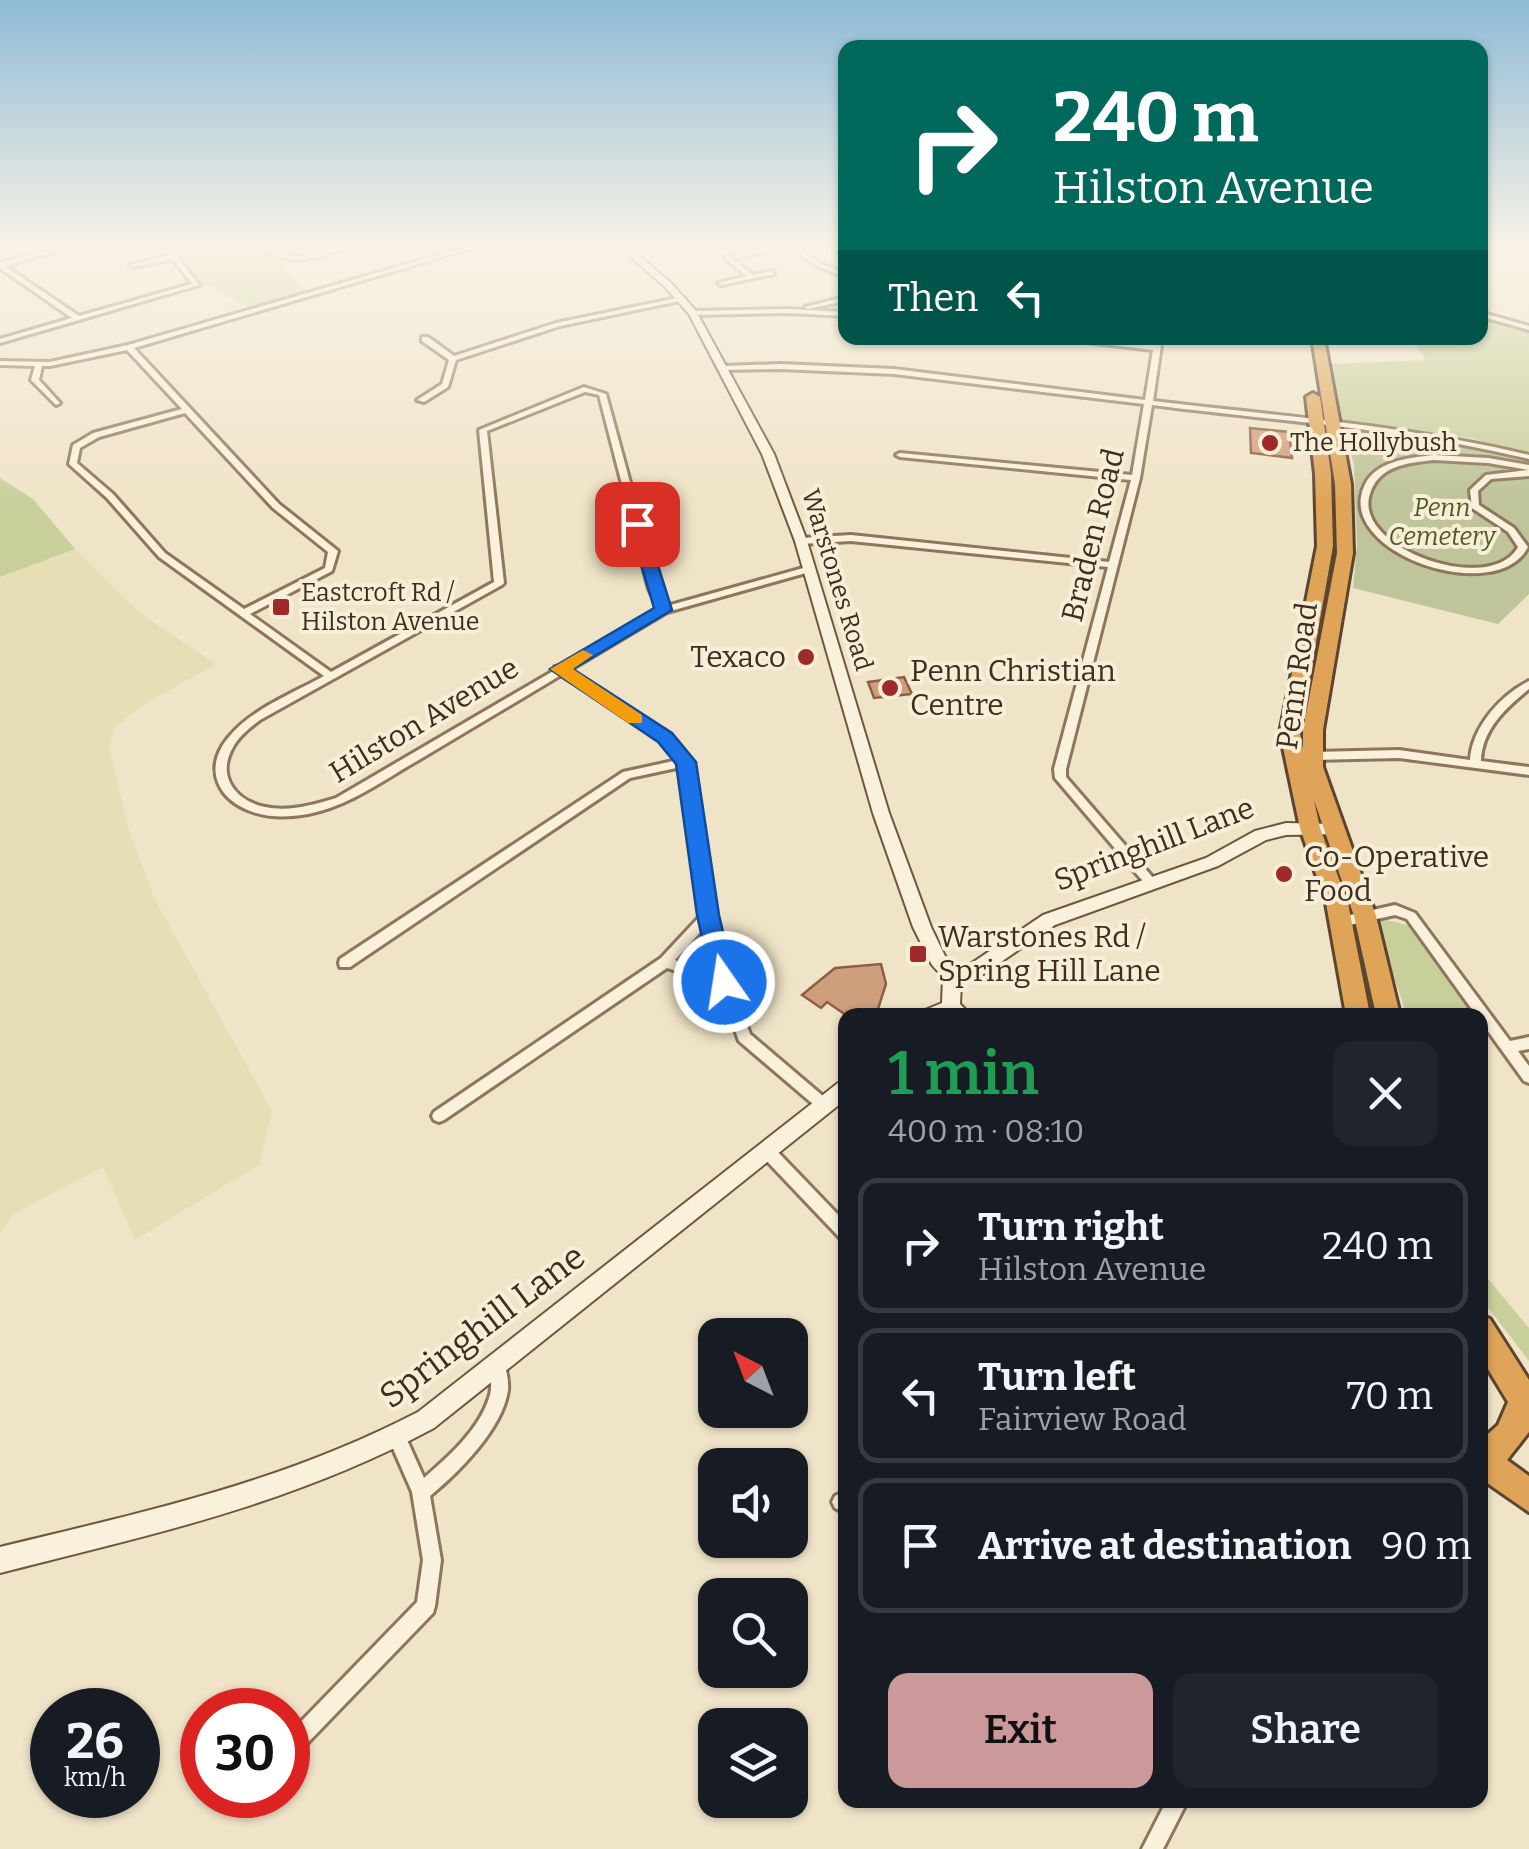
<!DOCTYPE html>
<meta charset="utf-8">
<style>
:root{--surface:#171b24;--page:#20242c;--text:#f1f3f6;--muted:#9ea1a6;--line:#363941;--accent:#cc999b}
body{margin:0;font-family:Bitter,serif;background:var(--page);color:var(--text);height:100vh;display:flex;flex-direction:column;font-size:38px;white-space:nowrap}
*{box-sizing:border-box;margin:0}
p{font-size:32px;color:var(--muted)}
.icon{flex:none;width:55px;height:55px;fill:none;stroke:currentColor;stroke-width:2;stroke-linecap:round;stroke-linejoin:round}
.map{position:relative;flex:1;overflow:hidden}
.details{position:absolute;left:838px;top:1008px;width:650px;height:800px;display:flex;flex-direction:column;background:var(--surface);border-radius:20px;box-shadow:0 2px 8px #0004}
.details>*{flex:none}
.hud{position:absolute;left:838px;top:40px;width:650px;height:305px;border-radius:20px;box-shadow:0 2px 8px #0004;background:#00695c;color:#fff;overflow:hidden}
.needle{width:65px;rotate:318deg}
.tools{position:absolute;left:698px;top:1318px;display:grid;gap:20px}
.tools a{display:grid;place-items:center;width:110px;height:110px;border-radius:20px;background:var(--surface);box-shadow:0 2px 8px #0004;font-size:50px}
.speed{position:absolute;left:30px;top:1688px;display:flex;gap:20px;font-size:50px;font-weight:700;text-align:center}
.speed>*{display:grid;place-content:center;width:130px;height:130px;border-radius:50%;background:var(--surface);box-shadow:0 2px 8px #0004;line-height:1}
.speed small{font-size:25px;font-weight:400}
.speed .limit{border:15px solid #d22;background:#fff;color:#111}
.pin{position:absolute;display:grid;place-items:center;width:85px;height:85px;color:#fff;margin:-42px;border-radius:20px;box-shadow:0 5px 15px #0006}
.me{position:absolute;width:110px;margin:-55px;rotate:347deg;stroke-linejoin:round;filter:drop-shadow(0 0 8px #0008)}
.turn{display:flex;align-items:center;gap:35px;height:210px;padding:0 50px;font-size:45px}
.turn .icon{width:130px;height:130px;stroke-width:2.5}
.turn b{display:block;font-size:70px;line-height:85px}
.then{display:flex;align-items:center;height:95px;padding:0 50px;background:#0003;gap:20px;font-size:38px}
.round{display:grid;place-items:center;flex:none;width:105px;height:105px;border-radius:20px;background:var(--page)}
.summary{display:flex;align-items:center;justify-content:space-between;height:170px;padding:0 50px}
h1{font-size:60px;font-weight:600;line-height:75px;color:#1e9e55}
.button{display:flex;gap:20px;margin-top:auto;padding:20px 50px}
.button a{flex:1;height:115px;border-radius:20px;background:var(--accent);color:#111;font-size:40px;font-weight:600;line-height:115px;text-align:center}
.button a+a{background:var(--page);color:var(--text)}
ul{padding:0;list-style:none}
li{display:flex;align-items:center;gap:30px;height:135px;margin:0 20px 15px;padding:0 30px;border:5px solid var(--line);border-radius:20px}
li div{flex:1}
li b{display:block;font-size:38px}
li em{font-style:normal}
.map>svg:first-child{display:block}
.farmland{fill:#e6deb5}
.green{fill:#c9cf9b}
.cemetery{fill:#bfc49a}
.building{fill:#cf9f7d;stroke:#8d5f41;stroke-width:2.5}
.lines{fill:none;stroke-linecap:round;stroke-linejoin:round}
.street-casing{stroke:#8d765c;stroke-width:6}
.secondary-casing{stroke:#6f573f;stroke-width:4}
.highway-casing{stroke:#5b4430;stroke-width:6}
.street{fill:#faf1dc;fill-rule:evenodd}
.secondary{fill:#faf1dc;fill-rule:evenodd}
.highway{fill:#e0a458;fill-rule:evenodd}
.route{fill:#1a73e8;stroke:#114b97;stroke-width:2.5}
.slow{fill:#f59e0b}
.poi-dot{fill:#9e2a2b;stroke:#f7eed8;stroke-width:4}
.labels{text-anchor:middle;dominant-baseline:central;stroke-width:8;stroke-linejoin:round;paint-order:stroke}
.far-poi-label{font-size:25px;fill:#3d2e20;stroke:#f7eed8;text-anchor:start}
.far-park-label{font-size:25px;font-style:italic;fill:#4d5a26;stroke:#f7eed8}
.far-street-label{font-size:25px;fill:#3d2e20;stroke:#f7eed8}
.street-label{font-size:30px;fill:#3d2e20;stroke:#f7eed8}
.poi-label{font-size:30px;fill:#3d2e20;stroke:#f7eed8;text-anchor:start}
.near-street-label{font-size:35px;fill:#3d2e20;stroke:#f7eed8}
</style>
<div class="map">
<svg width="1529" height="1849" viewBox="0 0 1529 1849">
<rect width="100%" height="100%" fill="#f0e4c8"/>
<polygon class="farmland" points="75,549 141,614 216,664 145,704 114,728 109,749 129,830 155,900 272,1111 259,1165 135,1240 103,1167 13,1214 0,1233 0,577"/>
<g class="green">
<polygon points="169,244 256,244 273,260 288,261 285,273 311,292 253,310 210,286 193,290 201,281 176,257"/>
<polygon points="1480,316 1529,330 1529,454 1470,438 1342,421 1330,364 1426,360 1410,338 1480,338"/>
<polygon points="0,478 33,499 75,549 0,577"/>
<polygon points="1373,917 1412,926 1475,1015 1407,1015"/>
<polygon points="1480,1269 1529,1328 1529,1361 1480,1297"/>
</g>
<polygon class="cemetery" points="1353,430 1442,438 1529,460 1529,594 1498,624 1353,588 1357,544 1354,464 1345,435"/>
<g class="building">
<polygon points="1250,428 1289,432 1292,458 1251,453"/>
<polygon points="904,677 912,694 874,698 868,682"/>
<polygon points="881,964 886,984 876,1015 846,1015 827,1002 821,1008 802,995 835,968"/>
</g>
<g class="lines">
<defs>
<g id="street">
<polygon points="70,244 80,244 5,266 79,316 192,284 173,259 133,267 130,265 170,255 162,244 168,244 199,285 0,343 0,339 72,318 0,268 0,263"/>
<path d="M258 244C272 245 281 256 296 256 316 256 333 244 353 244 320 259 288 270 258 244Z"/>
<path d="M476 244H486L134 348 279 504 338 551 332 571 250 614 331 672 494 582 479 430 584 387 606 394 659 589 667 606 807 567H813V571L667 612 568 671C611 699 661 720 692 762L714 915 731 982 750 1034 830 1102 832 1106 830 1110 825 1112 820 1110 739 1041 719 985 667 968 444 1120 439 1122 434 1120 432 1116 434 1112 661 958 702 914 681 767 630 778 350 967H340L339 963 340 959 623 772 678 760C649 722 600 701 561 675 513 704 465 732 417 761 382 781 349 806 308 814 291 817 272 818 256 813 219 802 202 770 228 738 251 709 292 694 324 676L159 557 107 498 69 464 73 445 93 433 182 409 127 350 50 366H42L39 380 60 403 56 405 31 380 35 366 0 365V361L50 362 128 345ZM585 392 599 395 649 589 659 609 561 666 555 667V670L336 798C313 805 289 812 265 807 236 801 217 777 232 749 238 737 249 728 260 720L502 585 504 583 487 431ZM185 413 273 508 328 552 325 568 244 609 165 553 113 494 77 463 80 448 99 437ZM705 927 716 974 675 960Z"/>
<polygon points="781,244 796,244 819,263 845,273 845,277 815,265 790,246 732,259 753,275 772,271 774,272 774,274 721,285 718,283 747,276 725,259 725,257"/>
<polygon points="682,297 685,299 684,300 560,326 456,360 448,387 424,402 417,400 442,384 449,360 422,341 422,337 428,337 454,356 556,323"/>
<polygon points="845,297 845,301 808,309 805,307"/>
<polygon points="789,309 845,312 845,316 789,313 693,315 690,313 693,311"/>
<polygon points="1480,312 1529,326 1529,330 1480,316"/>
<path d="M1067 338H1084L1154 345 1156 338H1162L1153 401C1279 416 1405 425 1529 455V459C1405 429 1278 421 1152 405L1140 478 1066 769V777L1155 880 1157 883 1155 886H1147L1055 778 1054 769 1108 567 851 541 801 544 796 541 801 538 851 535 1109 562 1131 480 900 457 896 455 900 453 1132 475 1144 404 894 374 780 369 723 370 719 368 723 366 780 364 894 369 1145 400 1153 350 1070 340Z"/>
<path d="M1434 455 1488 458 1529 465V476L1491 479 1478 491 1479 505 1514 528 1528 547C1497 607 1339 554 1363 489 1373 461 1407 458 1434 455ZM1434 460 1488 463 1529 470 1486 475 1470 490 1472 508 1508 532 1518 547C1491 597 1352 548 1370 494 1379 465 1408 463 1434 460Z"/>
<path d="M1529 681V689C1506 708 1482 729 1481 761L1529 767V775L1399 758 1313 760 1308 756 1313 752 1399 750 1470 760C1472 727 1501 695 1529 681Z"/>
<polygon points="1395,905 1415,913 1510,1041 1529,1037 1529,1049 1518,1051 1529,1066 1529,1083 1524,1081 1480,1020 1480,1015 1476,1015 1407,919 1395,915 1341,927 1335,922 1341,917"/>
<polygon points="768,1146 773,1147 845,1222 845,1240 840,1238 763,1157 761,1152 763,1147"/>
<path d="M497 1357 503 1359C506 1369 509 1380 508 1390 503 1428 459 1472 430 1496L441 1560 435 1606 433 1613 295 1756 288 1759V1735L417 1602 423 1560 412 1492 388 1437 391 1431 397 1428 403 1431 424 1478C448 1457 479 1430 489 1398 494 1385 488 1372 491 1359Z"/>
<polygon points="841,1493 845,1495 845,1513 835,1508 832,1502 835,1496"/>
<polygon points="1167,1800 1188,1800 1163,1849 1142,1849"/>
</g>
<g id="secondary">
<polygon points="616,244 625,244 670,282 696,311 774,454 807,541 889,813 931,927 945,956 956,968 966,967 1043,915 1206,858 1255,831 1286,823 1336,824 1342,826 1344,830 1342,834 1286,835 1266,840 1218,866 1055,925 976,979 961,982 960,1004 971,1015 923,1015 925,1010 942,1003 943,977 932,965 913,927 873,813 795,541 762,454 689,314 664,286"/>
<path d="M845 1081V1100L434 1428C292 1504 154 1534 0 1573V1547C147 1511 281 1483 418 1412L838 1083Z"/>
</g>
<g id="highway">
<polygon points="1312,338 1324,338 1351,484 1353,553 1323,730 1323,767 1376,916 1400,1015 1376,1015 1354,916 1314,800 1320,828 1348,903 1370,1015 1346,1015 1326,903 1300,828 1280,733 1317,546 1315,474 1306,397 1313,393 1320,397 1331,474 1333,546 1300,733 1303,749 1303,730 1337,553 1335,484"/>
<polygon points="1480,1315 1490,1319 1529,1380 1529,1432 1507,1460 1529,1476 1529,1512 1480,1478 1480,1441 1498,1425 1508,1402 1480,1356"/>
</g>
</defs>
<use href="#street" class="street-casing"/>
<use href="#secondary" class="secondary-casing"/>
<use href="#highway" class="highway-casing"/>
<use href="#street" class="street"/>
<use href="#secondary" class="secondary"/>
<use href="#highway" class="highway"/>
</g>
<linearGradient id="sky" x2="0" y2="1"><stop stop-color="#8fbad6"/><stop offset="0.49" stop-color="#f8f3e6"/><stop offset="1" stop-color="#f8f3e6" stop-opacity="0"/></linearGradient>
<rect width="1529" height="503" fill="url(#sky)"/>
<polygon class="route" points="637,519 645,524 672,610 573,669 672,733 696,762 719,915 735,982 732,988 715,988 712,982 697,915 676,764 658,742 550,669 654,608 629,524"/>
<polygon class="slow" points="583,650 593,655 573,669 642,715 642,723 628,723 550,669"/>
<g class="poi-dot">
<circle cx="1270" cy="443" r="10"/>
<rect x="271" y="597" width="20" height="20" rx="5"/>
<circle cx="806" cy="657" r="10"/>
<circle cx="890" cy="688" r="10"/>
<circle cx="1284" cy="874" r="10"/>
<rect x="908" y="944" width="20" height="20" rx="5"/>
</g>
<g class="labels">
<g class="far-poi-label">
<text x="1290" y="443">The Hollybush</text>
<text x="301" y="593">Eastcroft Rd /<tspan x="301" dy="29">Hilston Avenue</tspan></text>
</g>
<g class="far-park-label">
<text x="1442" y="508">Penn<tspan x="1442" dy="29">Cemetery</tspan></text>
</g>
<g class="far-street-label">
<text transform="translate(837 580) rotate(73)">Warstones Road</text>
</g>
<g class="street-label">
<text transform="translate(1093 535) rotate(-76)">Braden Road</text>
<text transform="translate(1297 676) rotate(-82)">Penn Road</text>
<text transform="translate(424 720) rotate(-31)">Hilston Avenue</text>
<text transform="translate(1154 844) rotate(-21)">Springhill Lane</text>
</g>
<g class="poi-label">
<text x="786" y="657" text-anchor="end">Texaco</text>
<text x="910" y="671">Penn Christian<tspan x="910" dy="34">Centre</tspan></text>
<text x="1304" y="857">Co-Operative<tspan x="1304" dy="34">Food</tspan></text>
<text x="938" y="937">Warstones Rd /<tspan x="938" dy="34">Spring Hill Lane</tspan></text>
</g>
<g class="near-street-label">
<text transform="translate(482 1326) rotate(-37)">Springhill Lane</text>
</g>
</g>
</svg>
<div class="tools">
<a><svg class="needle" viewBox="-14 -14 28 28"><path d="M0-13l5 13h-10z" fill="#e53935"/><path d="M0 13l5-13h-10z" fill="#9ea1a6"/></svg></a>
<a><svg class="icon" aria-label="sound" viewBox="0 0 24 24"><path d="M4 9h4l5-4v14l-5-4H4zM17 9q2 3 0 6"/></svg></a>
<a><svg class="icon" aria-label="search" viewBox="0 0 24 24"><circle cx="10" cy="10" r="6"/><path d="M15 15l6 6"/></svg></a>
<a><svg class="icon" aria-label="layers" viewBox="0 0 24 24"><path d="M12 4l9 5-9 5-9-5zM3 14l9 5 9-5"/></svg></a>
</div>
<div class="speed"><div>26<small>km/h</small></div><div class="limit">30</div></div>
<div class="pin" style="left:637px;top:524px;background:#d93025"><svg class="icon" aria-label="arrive" viewBox="0 0 24 24"><path d="M6 21V4h12l-3 4 3 4H6"/></svg></div>
<svg class="me" style="left:724px;top:982px" viewBox="-20 -20 40 40"><circle r="17" fill="#1a73e8" stroke="#fff" stroke-width="3"/><path d="M0-11L8 9 0 5-8 9z" fill="#fff"/></svg>
<div class="hud">
<div class="turn"><svg class="icon" aria-label="right" viewBox="0 0 24 24"><path d="M7 20v-9h11M14 6l5 5-5 5"/></svg><div><b>240 m</b>Hilston Avenue</div></div>
<div class="then">Then<svg class="icon" aria-label="left" viewBox="0 0 24 24"><path d="M17 20v-9H6M10 6l-5 5 5 5"/></svg></div>
</div>
<section class="details">
<div class="summary"><div><h1>1 min</h1><p>400 m · 08:10</p></div><a class="round"><svg class="icon" aria-label="close" viewBox="0 0 24 24"><path d="M6 6l12 12M18 6L6 18"/></svg></a></div>
<ul>
<li><svg class="icon" aria-label="right" viewBox="0 0 24 24"><path d="M7 20v-9h11M14 6l5 5-5 5"/></svg><div><b>Turn right</b><p>Hilston Avenue</p></div><em>240 m</em></li>
<li><svg class="icon" aria-label="left" viewBox="0 0 24 24"><path d="M17 20v-9H6M10 6l-5 5 5 5"/></svg><div><b>Turn left</b><p>Fairview Road</p></div><em>70 m</em></li>
<li><svg class="icon" aria-label="arrive" viewBox="0 0 24 24"><path d="M6 21V4h12l-3 4 3 4H6"/></svg><div><b>Arrive at destination</b></div><em>90 m</em></li>
</ul>
<div class="button"><a>Exit</a><a>Share</a></div>
</section>
</div>
